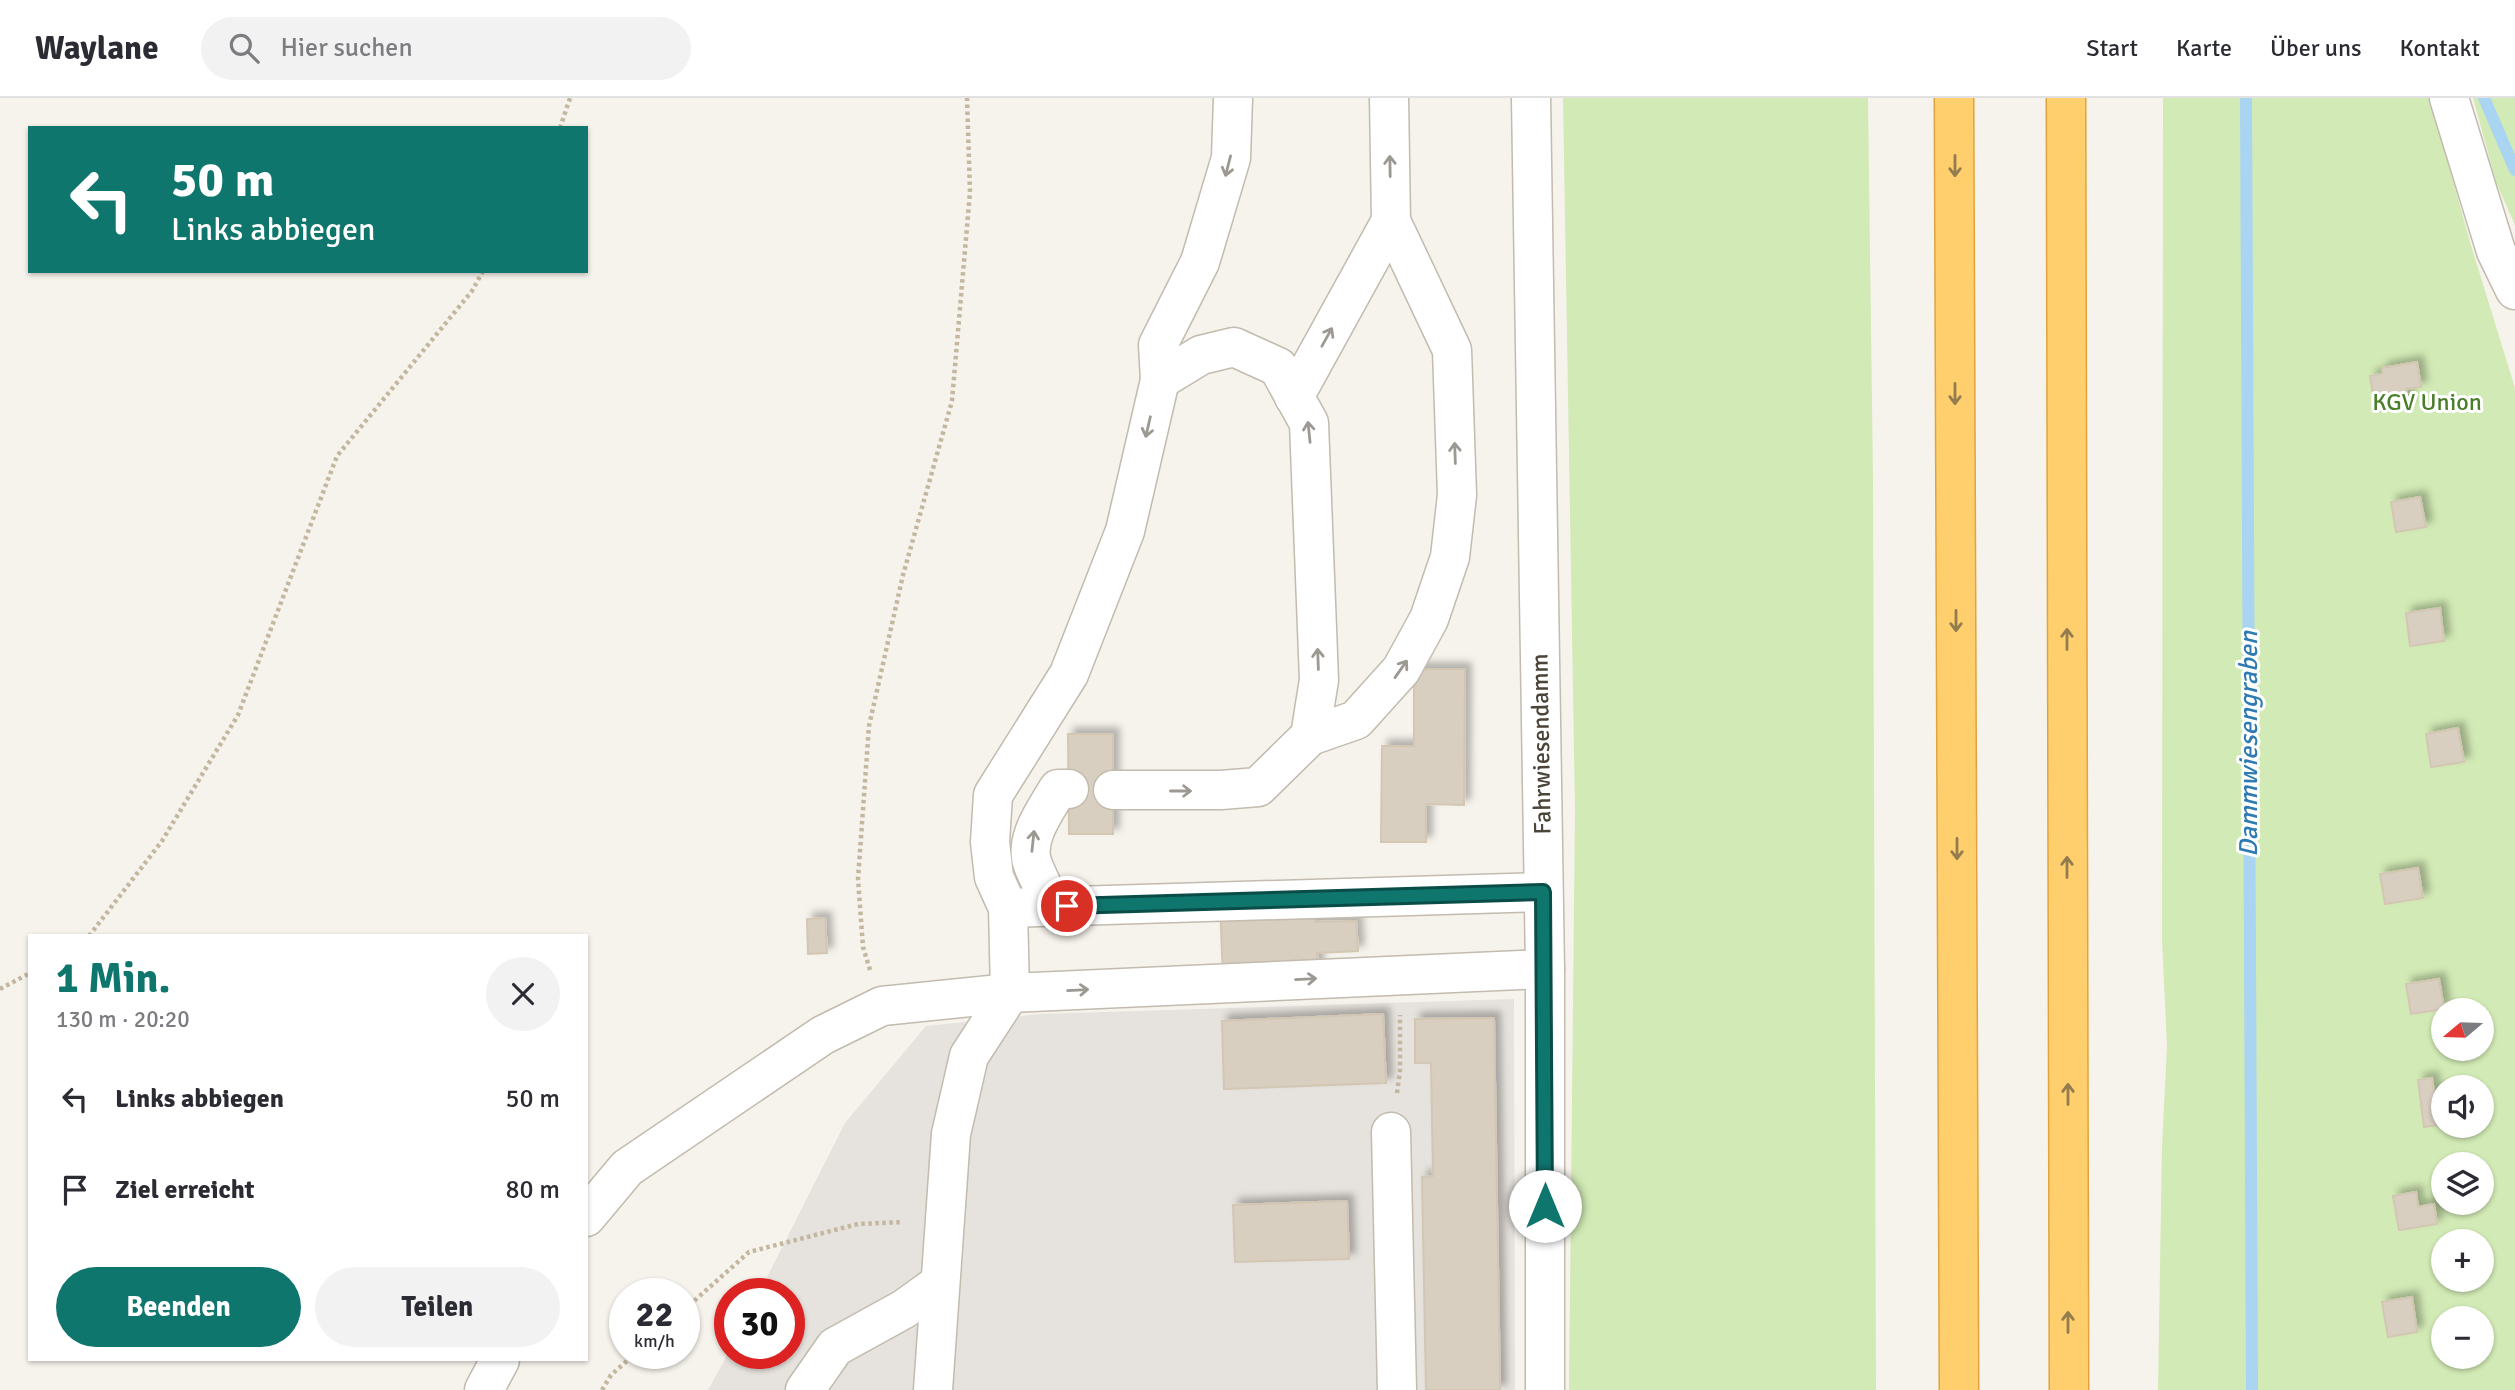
<!DOCTYPE html>
<html lang="de">
<meta charset="utf-8">
<style>
:root{--surface:#fff;--page:#f2f2f3;--text:#2b2b33;--muted:#7c7c81;--line:#e1e1e2;--accent:#0f766e}
body{margin:0;font-family:Signika,sans-serif;background:var(--page);color:var(--text);height:100vh;display:flex;flex-direction:column;font-size:26px;white-space:nowrap}
*{box-sizing:border-box;margin:0}
p{font-size:23px;color:var(--muted)}
.icon{flex:none;width:38px;height:38px;fill:none;stroke:currentColor;stroke-width:2;stroke-linecap:round;stroke-linejoin:round}
.map{position:relative;flex:1;overflow:hidden}
.sheet{position:absolute;left:28px;top:836px;width:560px;height:427px;display:flex;flex-direction:column;background:var(--surface);border-radius:0px;box-shadow:0 2px 5px #0004}
.sheet>*{flex:none}
.top-card{position:absolute;left:28px;top:28px;width:560px;height:147px;border-radius:0px;box-shadow:0 2px 5px #0004;background:#0f766e;color:#fff;overflow:hidden}
.needle{width:46px;rotate:251deg}
.tools{position:absolute;left:2431px;top:900px;display:grid;gap:14px}
.tools a{display:grid;place-items:center;width:63px;height:63px;border-radius:50%;background:var(--surface);box-shadow:0 2px 5px #0004;font-size:35px}
.speed{position:absolute;left:609px;top:1180px;display:flex;gap:14px;font-size:35px;font-weight:700;text-align:center}
.speed>*{display:grid;place-content:center;width:91px;height:91px;border-radius:50%;background:var(--surface);box-shadow:0 2px 5px #0004;line-height:1}
.speed small{font-size:18px;font-weight:400}
.speed .limit{border:10px solid #d22;background:#fff;color:#111}
.pin{position:absolute;display:grid;place-items:center;width:60px;height:60px;color:#fff;margin:-30px;border:4px solid #fff;border-radius:50%;box-shadow:0 2px 7px #0007}
.me{position:absolute;width:77px;margin:-38px;rotate:0deg;stroke-linejoin:round;filter:drop-shadow(0 0 5px #0008)}
.turn{display:flex;align-items:center;gap:24px;height:147px;padding:0 28px;font-size:32px}
.turn .icon{width:91px;height:91px;stroke-width:2.5}
.turn b{display:block;font-size:49px;line-height:60px}
.round{display:grid;place-items:center;flex:none;width:74px;height:74px;border-radius:37px;background:var(--page)}
.overview{display:flex;align-items:center;justify-content:space-between;height:119px;padding:0 28px}
h1{font-size:42px;font-weight:800;line-height:52px;color:var(--accent)}
.cta{display:flex;gap:14px;margin-top:auto;padding:14px 28px}
.cta a{flex:1;height:80px;border-radius:42px;background:var(--accent);color:#fff;font-size:28px;font-weight:800;line-height:80px;text-align:center}
.cta a+a{background:var(--page);color:var(--text)}
ul{padding:0;list-style:none}
li{display:flex;align-items:center;gap:21px;height:91px;padding:0 28px}
li div{flex:1}
li b{display:block;font-size:26px}
li em{font-style:normal}
header{display:flex;align-items:center;gap:42px;box-sizing:border-box;height:98px;padding:0 35px;background:var(--surface);border-bottom:2px solid var(--line)}
header strong{font-size:33px}
nav{display:flex;gap:38px;margin-inline-start:auto;font-size:24px}
.search{width:490px;height:63px;background:var(--page);display:flex;align-items:center;gap:18px;box-sizing:border-box;padding:0 24px;border-radius:38px;color:var(--muted);font-size:26px}
.map>svg:first-child{display:block}
.industrial{fill:#e6e2dd}
.green{fill:#d2eab5;fill-rule:evenodd}
.lines{fill:none;stroke-linecap:round;stroke-linejoin:round}
.stream{stroke:#a9d4f2;stroke-width:12}
.building{fill:#d8cfc1;stroke:#d3c7b4;stroke-width:2;filter:url(#shadow)}
.minor-casing{stroke:#c2bbae;stroke-width:41}
.highway-casing{stroke:#e0a43c;stroke-width:41}
.path{stroke:#c4b79f;stroke-width:4.5;stroke-dasharray:3.5 3.5;stroke-linecap:butt}
.minor{stroke:#fff;stroke-width:38}
.highway{stroke:#ffcf6e;stroke-width:38}
.oneway{stroke:#9c9892}
.oneway2{stroke:#937c4e}
.route-casing{stroke:#0a4d48;stroke-width:18}
.route{stroke:#0f766e;stroke-width:12}
.labels{text-anchor:middle;dominant-baseline:central;stroke-width:6;stroke-linejoin:round;paint-order:stroke}
.park-label{font-size:24px;fill:#4a7f2a;stroke:#fff}
.street-label{font-size:24px;fill:#4b4439;stroke:#fff}
.water-label{font-size:26px;font-style:italic;fill:#2e7ab2;stroke:#fff}
</style>
<header>
<strong>Waylane</strong>
<div class="search"><svg class="icon" aria-label="search" viewBox="0 0 24 24"><circle cx="10" cy="10" r="6"/><path d="M15 15l6 6"/></svg>Hier suchen</div>
<nav><a>Start</a><a>Karte</a><a>Über uns</a><a>Kontakt</a></nav>
</header>
<div class="map">
<svg width="2515" height="1292" viewBox="0 0 2515 1292">
<defs>
<filter id="shadow"><feDropShadow dx="6" dy="-6" stdDeviation="3.5" flood-color="#0004"/></filter>
</defs>
<rect width="100%" height="100%" fill="#f6f3ec"/>
<polygon class="industrial" points="1514,901 1515,1292 708,1292 730,1252 730,1255 789,1255 789,1195 759,1195 845,1025 926,928 1041,916"/>
<g class="green">
<polygon points="1563,0 1868,0 1873,381 1876,1292 1569,1292 1575,713"/>
<path d="M2163 0H2430L2470 144 2515 290V1292H2158L2162 1048 2167 948 2162 842ZM2443 912H2482V950H2443ZM2443 989H2482V1027H2443ZM2443 1066H2482V1104H2443ZM2443 1143H2482V1181H2443ZM2443 1220H2482V1258H2443Z"/>
<polygon points="2473,0 2515,0 2515,127 2496,84"/>
</g>
<g class="lines">
<g class="stream">
<polyline points="2246,0 2252,1292"/>
<polyline points="2484,0 2515,72"/>
</g>
</g>
<g class="building">
<polygon points="2417,264 2421,289 2406,291 2408,308 2376,314 2370,278 2382,276 2382,270"/>
<polygon points="2420,399 2426,429 2396,434 2391,404"/>
<polygon points="2440,510 2444,543 2410,548 2406,515"/>
<polygon points="1414,571 1465,571 1464,707 1426,706 1426,744 1381,744 1382,648 1414,648"/>
<polygon points="2458,630 2464,664 2431,669 2426,636"/>
<polygon points="1068,636 1113,636 1113,736 1069,736"/>
<polygon points="2418,770 2423,800 2385,806 2380,776"/>
<polygon points="1315,800 1315,824 1356,823 1358,853 1317,855 1318,877 1223,880 1220,804"/>
<polygon points="825,820 827,855 808,856 807,821"/>
<polygon points="2439,881 2444,911 2411,916 2406,886"/>
<polygon points="1383,916 1386,985 1224,991 1222,923"/>
<polygon points="1494,920 1500,1292 1426,1292 1422,1079 1433,1078 1431,965 1415,965 1415,921"/>
<polygon points="2432,980 2434,994 2443,993 2443,1026 2424,1029 2418,982"/>
<polygon points="2416,1094 2418,1109 2434,1106 2437,1126 2399,1132 2393,1098"/>
<polygon points="1347,1103 1349,1161 1235,1164 1233,1107"/>
<polygon points="2412,1199 2417,1234 2388,1239 2382,1204"/>
</g>
<g class="lines">
<defs>
<g id="minor">
<polyline points="1531,0 1545,871 1545,1292"/>
<polyline points="2449,0 2496,153 2515,192"/>
<polyline points="1160,282 1158,247 1200,164 1231,60 1233,0"/>
<polyline points="1294,299 1391,123"/>
<polyline points="1310,638 1356,622 1401,572 1429,521 1450,459 1457,397 1452,252 1391,123 1389,0"/>
<path d="M1046 808C1045 788 1040 785 1033 767 1023 741 1046 712 1058 691H1069"/>
<polyline points="1008,810 1543,794"/>
<polyline points="1391,1034 1397,1292"/>
<polyline points="586,1119 627,1070 823,937 882,908 1010,895 1545,871"/>
<polyline points="484,1292 500,1262"/>
<polyline points="805,1292 835,1249 904,1211 940,1185"/>
<polyline points="933,1292 951,1036 969,958 1010,895 1008,810 994,779 990,744 993,697 1069,576 1125,433 1160,282 1201,257 1234,249 1278,269 1309,325 1319,582 1310,638 1258,689 1221,692 1113,692"/>
</g>
<g id="highway">
<polyline points="1954,0 1959,1292"/>
<polyline points="2066,0 2069,1292"/>
</g>
</defs>
<use href="#minor" class="minor-casing"/>
<use href="#highway" class="highway-casing"/>
<g class="path">
<polyline points="560,30 570,0"/>
<polyline points="89,838 162,743 238,617 337,358 472,193 483,173"/>
<polyline points="870,872 863,849 858,781 869,628 903,477 952,303 970,94 967,0"/>
<polyline points="0,891 30,875"/>
<polyline points="1397,995 1400,973 1400,917"/>
<polyline points="684,1212 749,1154 858,1126 903,1124"/>
<polyline points="602,1292 611,1277 636,1255"/>
</g>
<use href="#minor" class="minor"/>
<use href="#highway" class="highway"/>
</g>
<defs><path id="oneway-shaft" d="M-6 0H5M1.5-3L5.5 0L1.5 3" fill="none" stroke-width="1.6" stroke-linecap="round" stroke-linejoin="round" transform="scale(1.75)"/></defs>
<g class="oneway">
<use href="#oneway-shaft" transform="translate(1228 68) rotate(104)"/>
<use href="#oneway-shaft" transform="translate(1390 68) rotate(-91)"/>
<use href="#oneway-shaft" transform="translate(1327 239) rotate(-61)"/>
<use href="#oneway-shaft" transform="translate(1148 329) rotate(103)"/>
<use href="#oneway-shaft" transform="translate(1309 334) rotate(-96)"/>
<use href="#oneway-shaft" transform="translate(1455 355) rotate(-92)"/>
<use href="#oneway-shaft" transform="translate(1318 561) rotate(-92)"/>
<use href="#oneway-shaft" transform="translate(1401 571) rotate(-55)"/>
<use href="#oneway-shaft" transform="translate(1181 693)"/>
<use href="#oneway-shaft" transform="translate(1033 743) rotate(-84)"/>
<use href="#oneway-shaft" transform="translate(1306 881) rotate(-3)"/>
<use href="#oneway-shaft" transform="translate(1078 892) rotate(-3)"/>
</g>
<g class="oneway2">
<use href="#oneway-shaft" transform="translate(1955 68) rotate(90)"/>
<use href="#oneway-shaft" transform="translate(1955 296) rotate(90)"/>
<use href="#oneway-shaft" transform="translate(1956 523) rotate(90)"/>
<use href="#oneway-shaft" transform="translate(2067 541) rotate(-90)"/>
<use href="#oneway-shaft" transform="translate(1957 751) rotate(90)"/>
<use href="#oneway-shaft" transform="translate(2067 769) rotate(-90)"/>
<use href="#oneway-shaft" transform="translate(2068 996) rotate(-90)"/>
<use href="#oneway-shaft" transform="translate(2068 1224) rotate(-90)"/>
</g>
<g class="lines">
<defs>
<polyline id="route" points="1067,808 1543,794 1545,1108"/>
</defs>
<use href="#route" class="route-casing"/>
<use href="#route" class="route"/>
</g>
<g class="labels">
<g class="park-label">
<text x="2427" y="304">KGV Union</text>
</g>
<g class="street-label">
<text transform="translate(1541 646) rotate(-91)">Fahrwiesendamm</text>
</g>
<g class="water-label">
<text transform="translate(2249 646) rotate(-90)">Dammwiesengraben</text>
</g>
</g>
</svg>
<div class="tools">
<a><svg class="needle" viewBox="-14 -14 28 28"><path d="M0-13l5 13h-10z" fill="#e53935"/><path d="M0 13l5-13h-10z" fill="#7c7c81"/></svg></a>
<a><svg class="icon" aria-label="sound" viewBox="0 0 24 24"><path d="M4 9h4l5-4v14l-5-4H4zM17 9q2 3 0 6"/></svg></a>
<a><svg class="icon" aria-label="layers" viewBox="0 0 24 24"><path d="M12 4l9 5-9 5-9-5zM3 14l9 5 9-5"/></svg></a>
<a>+</a>
<a>−</a>
</div>
<div class="speed"><div>22<small>km/h</small></div><div class="limit">30</div></div>
<div class="pin" style="left:1067px;top:808px;background:#d93025"><svg class="icon" aria-label="arrive" viewBox="0 0 24 24"><path d="M6 21V4h12l-3 4 3 4H6"/></svg></div>
<svg class="me" style="left:1545px;top:1108px" viewBox="-20 -20 40 40"><circle r="19" fill="#fff"/><path d="M0-13L10 11 0 6-10 11z" fill="#0f766e"/></svg>
<div class="top-card">
<div class="turn"><svg class="icon" aria-label="left" viewBox="0 0 24 24"><path d="M17 20v-9H6M10 6l-5 5 5 5"/></svg><div><b>50 m</b>Links abbiegen</div></div>
</div>
<section class="sheet">
<div class="overview"><div><h1>1 Min.</h1><p>130 m · 20:20</p></div><a class="round"><svg class="icon" aria-label="close" viewBox="0 0 24 24"><path d="M6 6l12 12M18 6L6 18"/></svg></a></div>
<ul>
<li><svg class="icon" aria-label="left" viewBox="0 0 24 24"><path d="M17 20v-9H6M10 6l-5 5 5 5"/></svg><div><b>Links abbiegen</b></div><em>50 m</em></li>
<li><svg class="icon" aria-label="arrive" viewBox="0 0 24 24"><path d="M6 21V4h12l-3 4 3 4H6"/></svg><div><b>Ziel erreicht</b></div><em>80 m</em></li>
</ul>
<div class="cta"><a>Beenden</a><a>Teilen</a></div>
</section>
</div>
